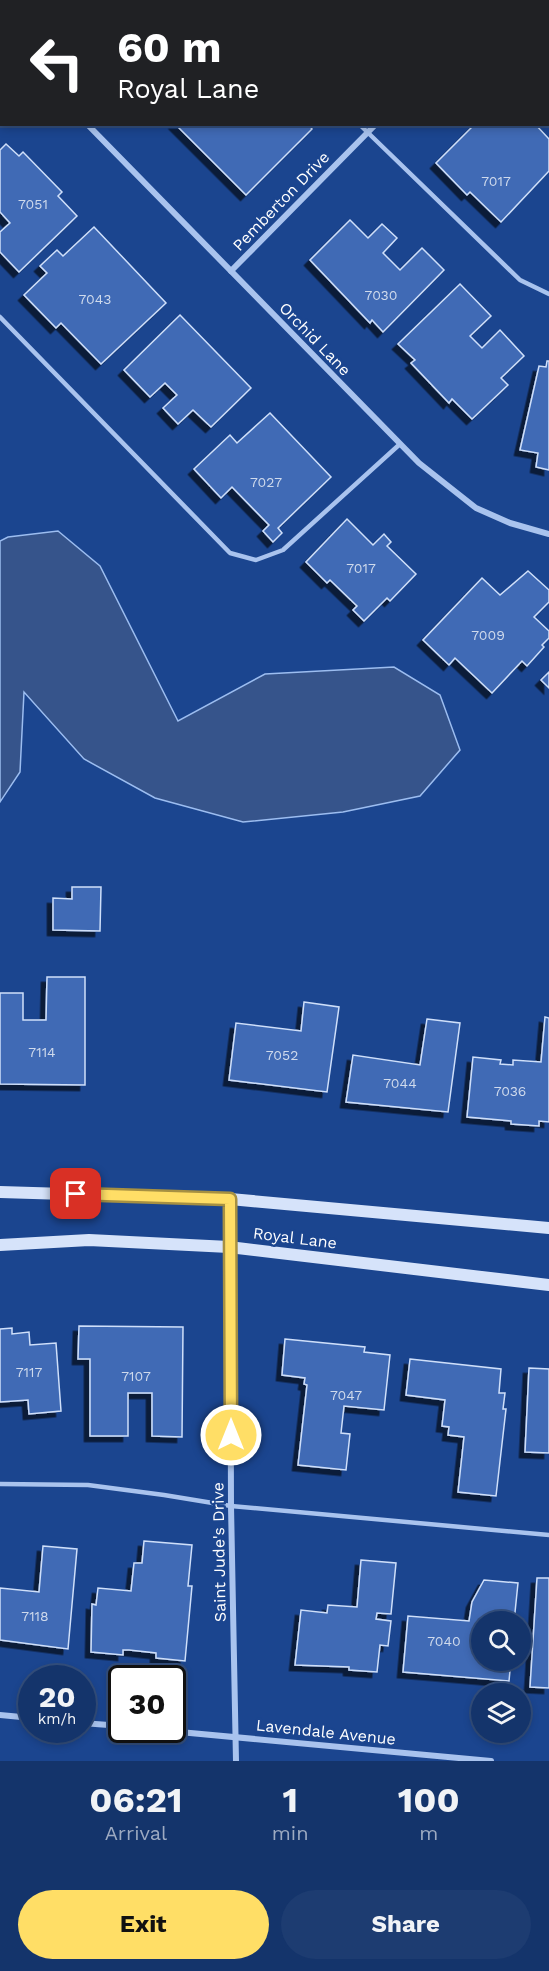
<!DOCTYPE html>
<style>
:root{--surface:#14346b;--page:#1d3c71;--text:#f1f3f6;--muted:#9daac1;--line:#334f7e;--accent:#ffde66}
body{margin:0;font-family:"Work Sans",sans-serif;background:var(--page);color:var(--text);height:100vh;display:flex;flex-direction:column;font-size:22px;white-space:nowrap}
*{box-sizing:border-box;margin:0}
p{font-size:20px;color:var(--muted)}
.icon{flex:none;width:33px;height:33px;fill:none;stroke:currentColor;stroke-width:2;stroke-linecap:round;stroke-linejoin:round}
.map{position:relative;height:1761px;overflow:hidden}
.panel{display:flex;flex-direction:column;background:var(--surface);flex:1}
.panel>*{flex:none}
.hud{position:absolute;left:0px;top:0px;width:549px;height:126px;box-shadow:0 3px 9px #0003,0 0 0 2px var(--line);background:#202124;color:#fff;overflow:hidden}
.controls{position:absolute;left:471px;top:1611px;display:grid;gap:12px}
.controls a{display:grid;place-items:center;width:60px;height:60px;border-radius:50%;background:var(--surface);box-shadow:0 3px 9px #0003,0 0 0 2px var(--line);font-size:30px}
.speed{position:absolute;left:18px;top:1665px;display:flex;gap:12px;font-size:30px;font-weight:700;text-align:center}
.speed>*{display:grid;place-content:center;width:78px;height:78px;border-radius:50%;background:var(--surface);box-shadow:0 3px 9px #0003,0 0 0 2px var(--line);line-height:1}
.speed small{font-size:15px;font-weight:400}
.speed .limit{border:3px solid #111;border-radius:9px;background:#fff;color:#111}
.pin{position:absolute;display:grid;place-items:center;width:51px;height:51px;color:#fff;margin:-26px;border-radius:12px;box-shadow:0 3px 9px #0006}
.me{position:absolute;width:66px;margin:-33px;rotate:0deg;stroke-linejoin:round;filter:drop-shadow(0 0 4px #0008)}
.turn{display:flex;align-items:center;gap:21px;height:126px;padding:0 18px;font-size:27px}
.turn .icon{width:78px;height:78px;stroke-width:2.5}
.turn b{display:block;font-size:42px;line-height:51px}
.eta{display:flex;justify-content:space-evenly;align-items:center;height:102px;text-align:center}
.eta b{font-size:36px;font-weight:700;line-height:42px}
.button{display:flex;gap:12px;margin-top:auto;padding:12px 18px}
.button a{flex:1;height:69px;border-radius:36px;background:var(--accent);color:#111;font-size:24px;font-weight:700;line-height:69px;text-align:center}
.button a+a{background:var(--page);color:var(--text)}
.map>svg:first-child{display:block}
.water{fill:#36548b;stroke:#9cbdf0;stroke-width:1.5}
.building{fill:#3f6bb5;stroke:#cfdffa;stroke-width:1.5;filter:url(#shadow)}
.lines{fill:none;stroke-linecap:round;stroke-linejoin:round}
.lane{stroke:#a9c3ee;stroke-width:4.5}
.street{stroke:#a9c3ee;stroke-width:6}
.secondary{stroke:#d6e3fa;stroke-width:12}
.route-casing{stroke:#a69042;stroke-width:15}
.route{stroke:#ffde66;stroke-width:10}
.labels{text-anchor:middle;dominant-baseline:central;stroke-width:5;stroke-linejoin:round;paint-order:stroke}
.number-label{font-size:14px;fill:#cfdaec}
.street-label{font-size:16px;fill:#fff;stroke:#1b458f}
</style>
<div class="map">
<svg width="549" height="1761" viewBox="0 0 549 1761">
<defs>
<filter id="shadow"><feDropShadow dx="-5.5" dy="5.5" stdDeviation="0" flood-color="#0009"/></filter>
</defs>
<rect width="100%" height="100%" fill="#1b458f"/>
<polygon class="water" points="58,531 100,566 178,721 265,674 394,667 440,695 460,750 420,796 343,812 243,822 155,798 84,759 24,692 20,772 0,802 0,541 8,537"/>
<g class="building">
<polygon points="123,0 166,0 121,2"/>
<polygon points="277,0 318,0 320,2 275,2"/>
<polygon points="334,0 397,0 333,2"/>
<polygon points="549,52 549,110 548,108"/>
<polygon points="175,124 308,124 312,129 246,195"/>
<polygon points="475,124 535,124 549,139 549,171 501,222 470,192 467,195 436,163"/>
<polygon points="6,144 19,156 23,152 62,192 58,196 77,216 19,272 0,252 0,232 10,223 0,212 0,150"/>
<polygon points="350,220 368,238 382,224 397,238 383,253 400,270 422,248 444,270 383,332 372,320 370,323 310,260"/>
<polygon points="94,227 166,303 101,364 61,323 56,328 24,295 47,273 40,266 57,250 63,256"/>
<polygon points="460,284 491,316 470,336 482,348 500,330 524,356 501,378 508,385 472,419 452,399 449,403 411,363 415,360 398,344"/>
<polygon points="180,315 251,388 211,427 193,410 178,424 163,408 177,395 165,383 150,397 124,370"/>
<polygon points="547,361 549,361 549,470 536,467 538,453 520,450 539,366 546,367"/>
<polygon points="270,413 331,477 278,528 282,533 273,542 263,531 269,525 232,487 221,498 194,469 230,435 237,443"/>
<polygon points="347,519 373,545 384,534 391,542 387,546 416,574 390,601 387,598 364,621 353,610 357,606 330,580 327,583 306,562"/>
<polygon points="528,571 549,590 549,602 534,617 549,631 549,638 542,645 544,647 527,666 522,661 492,693 455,658 449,665 423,640 482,578 500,595"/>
<polygon points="549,672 549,688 541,680"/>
<polygon points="72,887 101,887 100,931 53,930 53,898 72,899"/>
<polygon points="47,977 85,977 85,1085 0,1084 0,993 23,993 23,1020 46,1020"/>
<polygon points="304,1002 339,1007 327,1092 229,1080 236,1023 301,1031"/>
<polygon points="545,1017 549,1018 549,1122 539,1121 539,1126 511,1124 511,1121 467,1117 473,1057 501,1060 500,1064 513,1065 513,1060 541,1062"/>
<polygon points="427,1019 460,1023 448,1112 346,1102 353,1055 420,1065"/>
<polygon points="79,1326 183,1327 182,1437 152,1436 152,1393 128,1393 128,1436 90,1436 90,1359 78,1359"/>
<polygon points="12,1328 12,1334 29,1332 30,1345 56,1343 61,1411 29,1414 28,1400 0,1402 0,1329"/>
<polygon points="285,1339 365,1347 364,1352 390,1355 384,1410 344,1406 341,1433 350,1434 346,1470 298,1465 307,1385 304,1384 305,1378 282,1375"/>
<polygon points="410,1359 501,1369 499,1393 505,1393 503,1409 506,1409 496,1496 458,1492 464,1437 448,1435 449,1427 442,1426 445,1400 406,1395"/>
<polygon points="529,1368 549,1369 549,1453 525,1452"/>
<polygon points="144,1541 192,1545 188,1586 192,1586 185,1661 156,1658 156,1653 129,1650 123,1650 123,1655 91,1652 92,1604 96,1605 98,1588 131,1591 134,1563 142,1563"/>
<polygon points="43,1546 77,1549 68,1649 0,1640 0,1588 39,1592"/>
<polygon points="361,1560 396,1563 391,1614 377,1613 376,1619 391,1621 388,1646 380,1645 377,1672 349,1670 349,1667 295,1665 301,1610 327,1613 328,1605 357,1607"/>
<polygon points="537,1578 549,1578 549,1688 530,1687"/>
<polygon points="484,1580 518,1583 514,1622 482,1622 482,1660 511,1660 509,1681 403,1672 408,1616 469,1621 472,1602"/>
</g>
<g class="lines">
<g class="lane">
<polyline points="244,0 245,2"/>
<polyline points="359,124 520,280 549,294"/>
<polyline points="0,317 230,553 256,560 283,550 400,444"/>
<polyline points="0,1484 88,1485 164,1495 231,1506 549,1535"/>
</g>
<g class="street">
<polyline points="502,2 504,0"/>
<polyline points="0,36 2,38"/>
<polyline points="87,124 419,463 476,508 510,523 549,534"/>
<polyline points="231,271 376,124"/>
<polyline points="230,1199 231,1506 236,1761"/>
<polyline points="0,1715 32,1718"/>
<polyline points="82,1723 122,1726"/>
<polyline points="158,1730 491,1761"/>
</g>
<g class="secondary">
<polyline points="0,1192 230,1199 549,1228"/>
<polyline points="0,1245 89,1240 229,1247 549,1285"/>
</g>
</g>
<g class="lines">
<defs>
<polyline id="route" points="76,1194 230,1199 231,1435"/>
</defs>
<use href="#route" class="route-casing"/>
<use href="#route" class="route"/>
</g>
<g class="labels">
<g class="number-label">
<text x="496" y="181">7017</text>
<text x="33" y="204">7051</text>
<text x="381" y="295">7030</text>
<text x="95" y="299">7043</text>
<text x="266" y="482">7027</text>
<text x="361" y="568">7017</text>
<text x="488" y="635">7009</text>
<text x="42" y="1052">7114</text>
<text x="282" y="1055">7052</text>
<text x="400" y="1083">7044</text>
<text x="510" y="1091">7036</text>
<text x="29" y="1372">7117</text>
<text x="136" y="1376">7107</text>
<text x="346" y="1395">7047</text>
<text x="35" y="1616">7118</text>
<text x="444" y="1641">7040</text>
</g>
<g class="street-label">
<text transform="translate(281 201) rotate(-46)">Pemberton Drive</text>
<text transform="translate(315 339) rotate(46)">Orchid Lane</text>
<text transform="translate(295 1238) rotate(7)">Royal Lane</text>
<text transform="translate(219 1552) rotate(-91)">Saint Jude's Drive</text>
<text transform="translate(326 1732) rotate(6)">Lavendale Avenue</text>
</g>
</g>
</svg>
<div class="controls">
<a><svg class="icon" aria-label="search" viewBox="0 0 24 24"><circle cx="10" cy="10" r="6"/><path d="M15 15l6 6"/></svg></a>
<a><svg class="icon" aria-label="layers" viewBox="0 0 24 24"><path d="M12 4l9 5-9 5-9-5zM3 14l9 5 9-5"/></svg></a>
</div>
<div class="speed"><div>20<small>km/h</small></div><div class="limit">30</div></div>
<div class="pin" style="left:76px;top:1194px;background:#d93025"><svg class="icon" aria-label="arrive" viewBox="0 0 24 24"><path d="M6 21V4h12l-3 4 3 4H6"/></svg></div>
<svg class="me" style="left:231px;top:1435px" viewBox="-20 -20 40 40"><circle r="17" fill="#ffde66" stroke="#fff" stroke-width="3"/><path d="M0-11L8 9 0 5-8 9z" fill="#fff"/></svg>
<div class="hud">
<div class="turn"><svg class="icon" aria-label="left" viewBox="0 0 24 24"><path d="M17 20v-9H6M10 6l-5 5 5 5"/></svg><div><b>60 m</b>Royal Lane</div></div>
</div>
</div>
<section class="panel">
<div class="eta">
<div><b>06:21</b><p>Arrival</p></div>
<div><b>1</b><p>min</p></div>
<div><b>100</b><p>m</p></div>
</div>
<div class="button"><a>Exit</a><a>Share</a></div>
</section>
